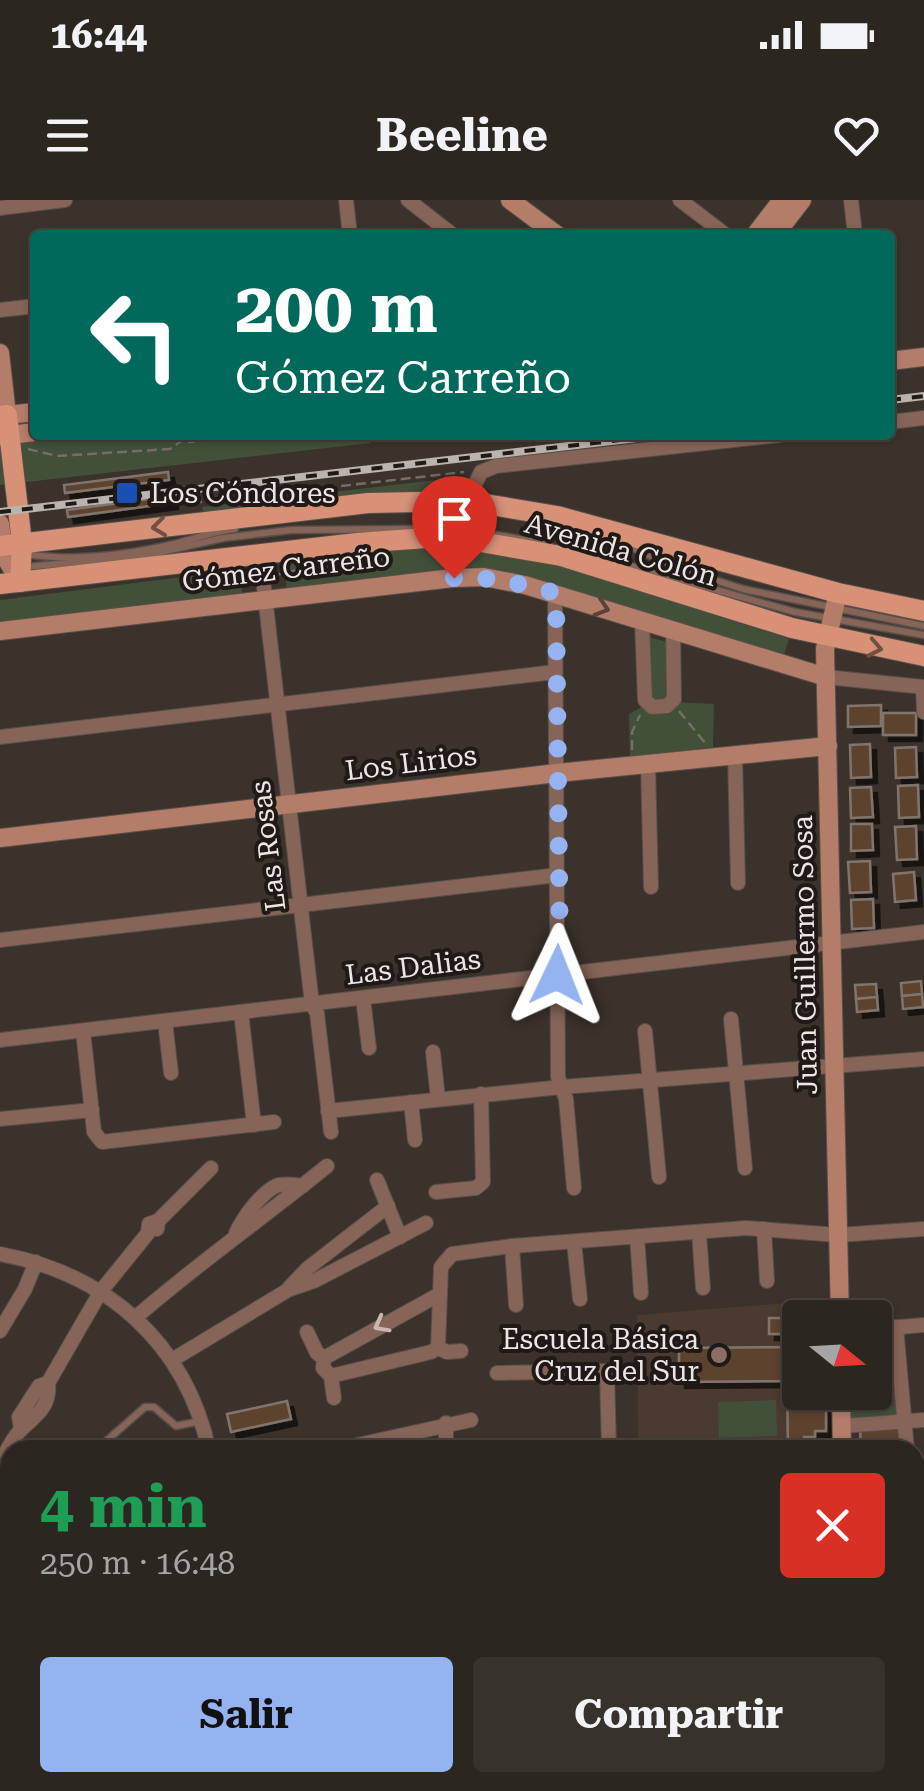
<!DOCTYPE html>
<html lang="es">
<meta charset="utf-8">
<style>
:root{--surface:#2c2620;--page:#38322d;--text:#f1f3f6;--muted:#a6a5a5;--line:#48433e;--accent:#95b2f1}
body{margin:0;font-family:"Roboto Serif",serif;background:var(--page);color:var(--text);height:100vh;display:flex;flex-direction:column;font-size:38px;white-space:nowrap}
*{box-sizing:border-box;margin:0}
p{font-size:32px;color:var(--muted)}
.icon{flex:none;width:55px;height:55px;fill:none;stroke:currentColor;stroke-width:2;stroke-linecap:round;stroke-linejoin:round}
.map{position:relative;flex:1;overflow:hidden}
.sheet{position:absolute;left:0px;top:1240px;width:925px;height:352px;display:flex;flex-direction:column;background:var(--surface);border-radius:30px 30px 0 0;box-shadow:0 2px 8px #0004,0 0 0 2px var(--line)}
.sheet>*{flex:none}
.banner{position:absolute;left:30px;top:30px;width:865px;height:210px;border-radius:10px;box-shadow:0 2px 8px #0004,0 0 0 2px var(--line);background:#00695c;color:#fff;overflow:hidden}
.needle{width:65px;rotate:108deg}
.tools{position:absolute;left:782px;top:1100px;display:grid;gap:20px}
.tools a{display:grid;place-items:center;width:110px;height:110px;border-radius:10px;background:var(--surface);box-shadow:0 2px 8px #0004,0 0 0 2px var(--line);font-size:50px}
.pin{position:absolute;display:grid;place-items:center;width:85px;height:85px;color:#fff;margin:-102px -42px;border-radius:50% 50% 50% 0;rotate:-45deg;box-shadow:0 0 10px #0007}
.pin .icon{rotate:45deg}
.me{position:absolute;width:110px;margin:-55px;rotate:2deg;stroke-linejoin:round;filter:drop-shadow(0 0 8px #0008)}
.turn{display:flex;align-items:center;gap:35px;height:210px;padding:0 40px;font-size:45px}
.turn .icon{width:130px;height:130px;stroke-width:2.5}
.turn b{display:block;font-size:70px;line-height:85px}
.round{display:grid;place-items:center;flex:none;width:105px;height:105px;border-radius:10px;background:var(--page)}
.overview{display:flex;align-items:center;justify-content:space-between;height:170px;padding:0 40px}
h1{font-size:60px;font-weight:700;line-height:75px;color:#1e9e55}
.button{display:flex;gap:20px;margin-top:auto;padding:20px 40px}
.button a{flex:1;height:115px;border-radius:10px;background:var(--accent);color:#111;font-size:40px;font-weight:700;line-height:115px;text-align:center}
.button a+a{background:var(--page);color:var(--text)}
.status{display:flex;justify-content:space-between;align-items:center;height:70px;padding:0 50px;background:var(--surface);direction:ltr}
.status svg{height:28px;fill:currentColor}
header{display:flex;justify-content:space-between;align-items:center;height:130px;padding:0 40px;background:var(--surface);font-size:45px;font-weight:700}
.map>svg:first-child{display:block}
.built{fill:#4a3a2f}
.green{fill:#42503a}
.water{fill:#47697a}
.building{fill:#5d432f;stroke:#80756d;stroke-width:2.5;filter:url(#shadow)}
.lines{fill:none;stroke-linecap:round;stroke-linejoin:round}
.lane-casing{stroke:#574f48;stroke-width:9}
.street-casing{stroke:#574f48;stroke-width:16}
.secondary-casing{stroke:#574f48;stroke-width:20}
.primary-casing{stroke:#574f48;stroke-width:22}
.path{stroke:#756d67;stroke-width:2.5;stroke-dasharray:10 5;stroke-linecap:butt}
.lane{stroke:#866457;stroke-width:6}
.street{stroke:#866457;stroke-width:14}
.secondary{stroke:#b37d6a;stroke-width:18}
.primary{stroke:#d69177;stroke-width:20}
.rail-casing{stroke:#bbb3ae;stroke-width:8}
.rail{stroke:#1f1a17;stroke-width:4;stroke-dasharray:11;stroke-linecap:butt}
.oneway{stroke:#715042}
.oneway2{stroke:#5a4238}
.oneway3{stroke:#c9b8b1}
.route{stroke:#95b2f1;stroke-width:18;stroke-dasharray:0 32.4}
.transit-dot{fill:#1a4fb4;stroke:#1f1a17;stroke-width:4}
.education-dot{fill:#8d6e63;stroke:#1f1a17;stroke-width:4}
.labels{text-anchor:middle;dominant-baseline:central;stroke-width:8;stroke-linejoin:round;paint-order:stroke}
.poi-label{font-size:28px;fill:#ede6e2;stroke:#1f1a17;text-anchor:start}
.street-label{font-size:28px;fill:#ede6e2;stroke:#1f1a17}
</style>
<div class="status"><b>16:44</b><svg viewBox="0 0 49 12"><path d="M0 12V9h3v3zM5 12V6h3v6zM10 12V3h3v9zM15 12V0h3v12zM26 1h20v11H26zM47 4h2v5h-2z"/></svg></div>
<header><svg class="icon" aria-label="menu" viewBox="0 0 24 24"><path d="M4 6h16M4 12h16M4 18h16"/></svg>Beeline<svg class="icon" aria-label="heart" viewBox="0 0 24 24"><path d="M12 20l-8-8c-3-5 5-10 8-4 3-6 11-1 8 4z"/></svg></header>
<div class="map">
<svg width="924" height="1591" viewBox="0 0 924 1591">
<defs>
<filter id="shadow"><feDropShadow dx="6" dy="6" stdDeviation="0" flood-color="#0009"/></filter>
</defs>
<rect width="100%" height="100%" fill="#3b322b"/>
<polygon class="built" points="825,1100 826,1117 800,1118 800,1192 829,1193 830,1236 821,1236 821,1250 638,1250 637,1115"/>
<g class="green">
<polygon points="92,235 356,235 371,243 0,285 0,241"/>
<polygon points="463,277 472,279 463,295 205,316 202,307"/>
<polygon points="429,346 541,359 789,439 783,458 590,395 500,370 470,367 287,391 284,359"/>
<polygon points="198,375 198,385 240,382 243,396 0,424 0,400"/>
<polygon points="649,437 667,442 671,502 714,504 713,547 630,557 629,514 651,502"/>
<polygon points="894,1131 902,1218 844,1224 843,1193 875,1192 875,1132"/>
<polygon points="776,1200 777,1236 719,1238 718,1202"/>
</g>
<polygon class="water" points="464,1583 491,1591 264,1591 230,1583"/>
<g class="building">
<polygon points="168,272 169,280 65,293 64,285"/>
<polygon points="171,296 172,303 68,317 67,310"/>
<polygon points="881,505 881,526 848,527 848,506"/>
<rect x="883" y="513" width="33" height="22"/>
<polygon points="870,544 871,577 851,578 850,545"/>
<polygon points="916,547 917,577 896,578 895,548"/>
<polygon points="918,585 919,617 899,618 898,586"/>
<polygon points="871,587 873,617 851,618 850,588"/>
<polygon points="851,624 872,624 873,650 851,651"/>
<polygon points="916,626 917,659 897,660 895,627"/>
<polygon points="870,661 871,692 850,693 848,662"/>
<polygon points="914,672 916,700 895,702 893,674"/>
<polygon points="873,699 874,728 852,729 851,700"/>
<polygon points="921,781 922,794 902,796 901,783"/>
<polygon points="876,784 877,797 856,799 855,785"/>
<polygon points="922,794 923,807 903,809 902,796"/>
<polygon points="877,797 878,810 857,812 856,799"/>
<polygon points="802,1110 800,1141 786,1141 786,1134 769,1134 769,1118 786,1118 786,1111"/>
<polygon points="800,1147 800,1181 679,1182 679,1148"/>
<polygon points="787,1181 800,1181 800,1192 815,1192 815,1204 826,1204 826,1231 815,1231 815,1237 804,1237 804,1250 788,1250"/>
<polygon points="287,1201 291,1219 231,1232 227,1214"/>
<polygon points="900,1226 901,1250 861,1250 860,1228"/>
</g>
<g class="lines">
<defs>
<g id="lane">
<polyline points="478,332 549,344"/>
<polyline points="623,344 681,369 743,389 924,426"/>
<polyline points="581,352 795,412 924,435"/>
<path d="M26 354C74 362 127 355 174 344 195 339 214 331 235 329"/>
<polyline points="26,367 144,356 223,338 291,330 415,329"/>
<polyline points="96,1250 145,1207 154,1207 176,1226 201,1221"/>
</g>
<g id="street">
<polyline points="346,0 350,35"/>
<polyline points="408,0 453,35"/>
<polyline points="680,0 726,35"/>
<polyline points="851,0 855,35"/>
<polyline points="0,8 65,0"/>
<polyline points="0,110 35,106"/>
<polyline points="890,222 924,218"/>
<polyline points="467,301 481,272 496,266 780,235"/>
<polyline points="260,353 312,804 317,813 331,932"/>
<polyline points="555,393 558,877 566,899 574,988"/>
<polyline points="642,421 645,500 652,507 667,506 674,499 673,430"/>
<polyline points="826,477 924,487"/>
<polyline points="923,487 924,512"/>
<polyline points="0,537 555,472"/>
<polyline points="735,555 738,683"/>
<polyline points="648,564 651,687"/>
<polyline points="0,740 558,675"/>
<polyline points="363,798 369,848"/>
<polyline points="241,812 254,925"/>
<polyline points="731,819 745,968"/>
<polyline points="165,821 171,873"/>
<polyline points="83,831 94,932 102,942 274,922"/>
<polyline points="645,831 659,977"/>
<polyline points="0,840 924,732"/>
<polyline points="433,852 438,899"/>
<polyline points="411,902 415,940"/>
<polyline points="328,911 562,887 924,859"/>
<polyline points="0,919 92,910"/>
<polyline points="377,980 400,1037"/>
<polyline points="436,992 476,988 483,982 481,894"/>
<polyline points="157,1029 158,1021 211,968"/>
<polyline points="764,1029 767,1081"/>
<polyline points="699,1032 703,1088"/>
<path d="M236 1033C243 1018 261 993 276 986 283 983 295 985 303 986"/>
<polyline points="637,1037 641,1093"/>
<polyline points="574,1042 580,1099"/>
<polyline points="512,1046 516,1105"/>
<path d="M0 1054C107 1074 185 1142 209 1250"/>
<polyline points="289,1088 308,1068 388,1006"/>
<path d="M135 1118C197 1064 263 1018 327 966"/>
<polyline points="896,1127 907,1250"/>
<polyline points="875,1129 924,1125"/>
<polyline points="0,1131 25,1089 36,1062"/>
<polyline points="307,1132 317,1153 324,1158 323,1168 331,1176 334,1198"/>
<polyline points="438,1148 441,1067 452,1054 512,1046 746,1028 838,1035 924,1029"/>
<polyline points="324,1158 440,1094"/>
<polyline points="172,1160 288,1090 314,1081 426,1023"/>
<polyline points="497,1173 607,1171 609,1250"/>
<polyline points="331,1176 431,1152 438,1148 447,1152 461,1151"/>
<polyline points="446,1223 446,1250"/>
<polyline points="842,1226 924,1220"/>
<polyline points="21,1228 19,1217 39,1186 48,1183 101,1091 148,1033 149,1024 158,1021"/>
<polyline points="335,1250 471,1220"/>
<path d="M0 1263C6 1253 11 1241 18 1233 31 1218 51 1210 48 1183"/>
<polyline points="915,1317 924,1317"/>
<polyline points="915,1414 924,1413"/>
<polyline points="915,1503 924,1502"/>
<polyline points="211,1582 212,1591"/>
<polyline points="44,1591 46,1582"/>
<polyline points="120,1591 121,1582"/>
</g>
<g id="secondary">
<polyline points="510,0 557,35"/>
<polyline points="755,35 782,0"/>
<polyline points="775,35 802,0"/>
<polyline points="0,153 7,215 35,212"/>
<polyline points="890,161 924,157"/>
<polyline points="0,236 35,232"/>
<polyline points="0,324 4,355 20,382"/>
<polyline points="838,393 825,449 840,1118"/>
<polyline points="0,431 453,378 484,377 525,385 826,477"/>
<polyline points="0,638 557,573 828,546"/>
<polyline points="841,1192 842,1250"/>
<polyline points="0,1457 10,1460"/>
<polyline points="0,1540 10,1543"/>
<polyline points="162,1582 184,1591"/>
<polyline points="522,1582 543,1591"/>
<polyline points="904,1582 906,1591"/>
</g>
<g id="primary">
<polyline points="0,216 7,215 22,343 20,382"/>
<polyline points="0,346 368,303 467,301 557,316 838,393 924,411"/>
<polyline points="0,384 357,343 427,338 475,341 561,356 792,428 924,456"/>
</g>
</defs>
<use href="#lane" class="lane-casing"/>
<use href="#street" class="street-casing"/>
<use href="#secondary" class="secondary-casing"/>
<use href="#primary" class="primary-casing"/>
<g class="path">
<polyline points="188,238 189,242 224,239 223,235"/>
<polyline points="47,241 105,235"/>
<polyline points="28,249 57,256 170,249 190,235"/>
<polyline points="192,303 464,272"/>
<polyline points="275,375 320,365"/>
<polyline points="225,376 252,378"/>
<polyline points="679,511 706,544"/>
<polyline points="632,550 632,532 640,515"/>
</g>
<use href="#lane" class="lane"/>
<use href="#street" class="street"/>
<use href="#secondary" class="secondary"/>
<use href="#primary" class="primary"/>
<defs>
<g id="rail">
<polyline points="890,200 924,196"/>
<polyline points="0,312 663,235"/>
</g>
</defs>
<use href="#rail" class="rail-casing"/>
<use href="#rail" class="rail"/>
</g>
<defs><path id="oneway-chevron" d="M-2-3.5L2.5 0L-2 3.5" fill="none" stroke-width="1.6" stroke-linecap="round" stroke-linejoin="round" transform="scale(2.5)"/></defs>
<g class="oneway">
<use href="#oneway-chevron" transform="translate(159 327) rotate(173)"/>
<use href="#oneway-chevron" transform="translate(875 448) rotate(11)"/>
</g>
<use class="oneway2" href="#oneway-chevron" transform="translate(602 408) rotate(18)"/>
<use class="oneway3" href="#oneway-chevron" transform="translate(381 1125) rotate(152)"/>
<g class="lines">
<polyline class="route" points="454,378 498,379 556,393 560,760 557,775"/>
</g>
<rect class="transit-dot" x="115" y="281" width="24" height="24" rx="5"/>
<circle class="education-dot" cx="719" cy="1155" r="10"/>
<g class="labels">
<g class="poi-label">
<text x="150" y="293">Los Cóndores</text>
<text x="699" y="1139" text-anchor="end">Escuela Básica<tspan x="699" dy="32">Cruz del Sur</tspan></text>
</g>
<g class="street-label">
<text transform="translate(621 350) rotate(16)">Avenida Colón</text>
<text transform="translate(286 369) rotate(-7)">Gómez Carreño</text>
<text transform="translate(411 563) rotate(-7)">Los Lirios</text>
<text transform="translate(268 646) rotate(-97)">Las Rosas</text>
<text transform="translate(805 755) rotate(-91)">Juan Guillermo Sosa</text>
<text transform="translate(413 767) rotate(-7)">Las Dalias</text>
</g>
</g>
</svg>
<div class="tools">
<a><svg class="needle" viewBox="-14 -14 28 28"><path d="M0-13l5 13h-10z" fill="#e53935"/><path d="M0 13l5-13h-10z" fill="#a6a5a5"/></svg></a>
</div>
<div class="pin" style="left:454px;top:378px;background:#d93025"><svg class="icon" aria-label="arrive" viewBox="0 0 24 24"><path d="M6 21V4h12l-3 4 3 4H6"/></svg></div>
<svg class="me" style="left:557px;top:775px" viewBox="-20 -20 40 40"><path d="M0-17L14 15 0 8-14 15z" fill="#95b2f1" stroke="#fff" stroke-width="4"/></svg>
<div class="banner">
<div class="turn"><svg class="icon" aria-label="left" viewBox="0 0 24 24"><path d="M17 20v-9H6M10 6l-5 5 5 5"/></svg><div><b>200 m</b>Gómez Carreño</div></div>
</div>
<section class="sheet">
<div class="overview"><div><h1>4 min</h1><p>250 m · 16:48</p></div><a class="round" style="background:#d93025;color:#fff"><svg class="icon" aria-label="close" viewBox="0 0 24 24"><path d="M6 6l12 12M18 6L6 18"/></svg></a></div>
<div class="button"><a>Salir</a><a>Compartir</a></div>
</section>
</div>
